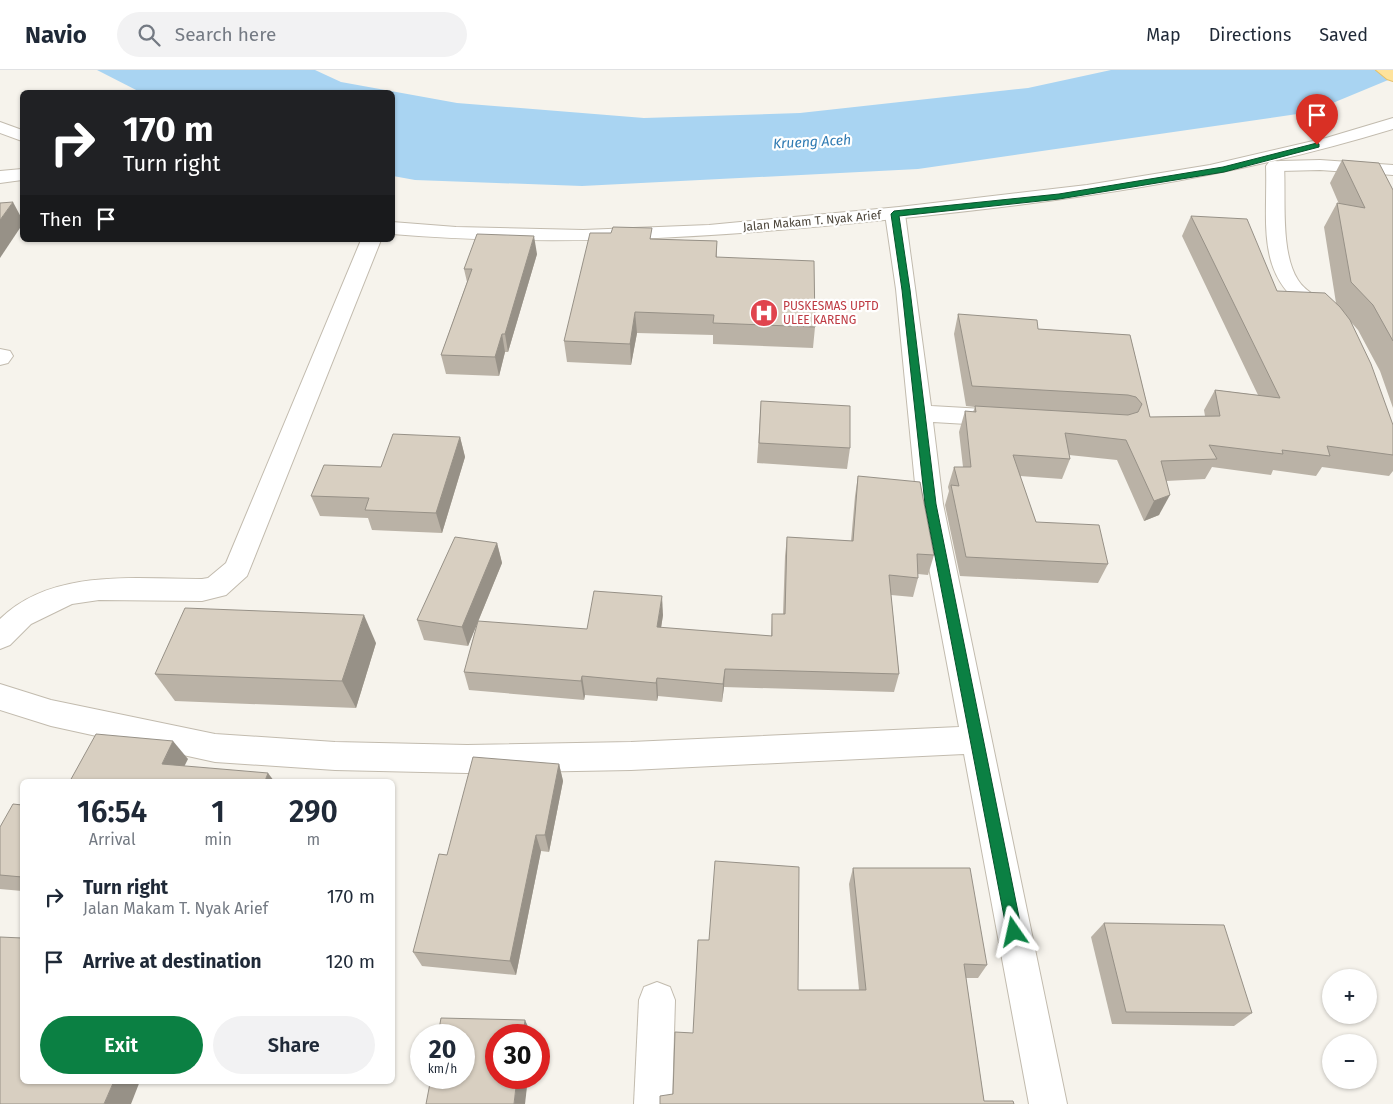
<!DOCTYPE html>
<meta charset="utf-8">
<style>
:root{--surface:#fff;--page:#f2f2f3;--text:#1f2937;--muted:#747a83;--line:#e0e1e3;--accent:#0b8043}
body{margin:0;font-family:"Fira Sans",sans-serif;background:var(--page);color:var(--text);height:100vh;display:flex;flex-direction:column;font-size:19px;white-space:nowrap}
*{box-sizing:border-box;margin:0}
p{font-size:16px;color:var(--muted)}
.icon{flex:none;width:28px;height:28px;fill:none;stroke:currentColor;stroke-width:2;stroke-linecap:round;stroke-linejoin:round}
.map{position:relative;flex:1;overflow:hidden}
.sheet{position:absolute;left:20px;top:709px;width:375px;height:305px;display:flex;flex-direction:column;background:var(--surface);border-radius:8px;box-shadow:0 1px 4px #0004}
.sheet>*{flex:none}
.top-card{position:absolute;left:20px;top:20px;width:375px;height:152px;border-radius:8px;box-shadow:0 1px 4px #0004;background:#202124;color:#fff;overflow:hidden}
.controls{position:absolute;left:1322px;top:899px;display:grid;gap:10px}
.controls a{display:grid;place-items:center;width:55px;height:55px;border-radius:50%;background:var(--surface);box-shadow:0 1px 4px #0004;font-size:25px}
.speed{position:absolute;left:410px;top:954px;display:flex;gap:10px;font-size:25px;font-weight:700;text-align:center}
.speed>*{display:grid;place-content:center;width:65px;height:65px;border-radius:50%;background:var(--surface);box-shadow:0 1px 4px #0004;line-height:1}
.speed small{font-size:12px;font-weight:400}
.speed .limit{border:8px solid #d22;background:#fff;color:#111}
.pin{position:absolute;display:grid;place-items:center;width:42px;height:42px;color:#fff;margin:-51px -21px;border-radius:50% 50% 50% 0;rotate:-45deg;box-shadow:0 0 5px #0007}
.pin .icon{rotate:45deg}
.me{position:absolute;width:55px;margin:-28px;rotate:349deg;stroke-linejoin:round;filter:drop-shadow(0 0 4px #0008)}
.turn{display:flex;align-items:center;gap:18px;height:105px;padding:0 20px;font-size:22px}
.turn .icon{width:65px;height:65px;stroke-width:2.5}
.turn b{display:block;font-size:35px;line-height:42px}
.then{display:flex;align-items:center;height:48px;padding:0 20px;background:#0003;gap:10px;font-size:19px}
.eta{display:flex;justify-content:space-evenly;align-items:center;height:85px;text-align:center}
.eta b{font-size:30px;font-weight:600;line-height:35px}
.cta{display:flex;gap:10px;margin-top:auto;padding:10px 20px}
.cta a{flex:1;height:58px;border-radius:30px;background:var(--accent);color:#fff;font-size:20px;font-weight:600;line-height:58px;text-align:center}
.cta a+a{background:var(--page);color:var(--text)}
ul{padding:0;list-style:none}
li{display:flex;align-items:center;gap:15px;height:65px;padding:0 20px}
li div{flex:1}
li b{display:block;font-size:19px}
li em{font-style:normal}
header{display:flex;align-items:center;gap:30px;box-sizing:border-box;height:70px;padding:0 25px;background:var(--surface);border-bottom:1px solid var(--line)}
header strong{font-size:24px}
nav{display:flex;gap:28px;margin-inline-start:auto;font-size:18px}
.search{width:350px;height:45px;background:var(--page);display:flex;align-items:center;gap:12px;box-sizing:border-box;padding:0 18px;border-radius:28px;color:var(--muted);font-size:19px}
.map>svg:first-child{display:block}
.water{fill:#a9d4f2}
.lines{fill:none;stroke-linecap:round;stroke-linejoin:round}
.minor-casing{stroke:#c2bbae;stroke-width:2}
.tertiary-casing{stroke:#c2bbae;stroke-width:2}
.primary-casing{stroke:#e6c16a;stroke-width:2}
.minor{fill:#fff;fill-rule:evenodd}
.tertiary{fill:#fff;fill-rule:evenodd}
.primary{fill:#ffe39c;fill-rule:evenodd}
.wall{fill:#bab2a6}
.shaded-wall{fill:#979187}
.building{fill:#d8cfc1;stroke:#979187}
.route{fill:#0b8043;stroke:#07532c}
.labels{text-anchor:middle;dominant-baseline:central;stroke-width:4.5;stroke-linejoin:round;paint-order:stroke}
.far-street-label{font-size:12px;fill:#4b4439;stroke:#fff}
.far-health-label{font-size:12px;fill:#be3a42;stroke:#fff;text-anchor:start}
.far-water-label{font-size:14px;font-style:italic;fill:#2e7ab2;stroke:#fff}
</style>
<header>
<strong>Navio</strong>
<div class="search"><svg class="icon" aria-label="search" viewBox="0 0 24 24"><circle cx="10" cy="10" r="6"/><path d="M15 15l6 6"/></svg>Search here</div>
<nav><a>Map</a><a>Directions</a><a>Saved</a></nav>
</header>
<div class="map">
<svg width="1393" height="1034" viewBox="0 0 1393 1034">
<rect width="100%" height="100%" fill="#f6f3ec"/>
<polygon class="water" points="97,0 315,0 341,12 457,33 644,48 800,43 1028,18 1111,0 1393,0 1393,8 1311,42 918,99 582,116 415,110 393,106 392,22 140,22"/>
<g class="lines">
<defs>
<g id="minor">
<path d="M1275 91 1281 92 1284 96C1286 127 1280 183 1298 210 1306 223 1325 231 1338 239L1341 244 1338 249C1324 252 1317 245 1306 238 1255 204 1268 150 1266 96L1269 92Z"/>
<polygon points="22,99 22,110 0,113 0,101"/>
<polygon points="895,138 902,140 905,144 931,336 1001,340 1009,342 1013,348 1009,354 1001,356 933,352 943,434 1067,1034 1029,1034 964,684 631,700 467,703 335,700 215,692 51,656 0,640 0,614 51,630 215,664 335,672 467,675 631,672 959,657 917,434 896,219 885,144 888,140"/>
<path d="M361 170H381L247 506 226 525 202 531 99 530 72 534 31 554 10 575 0 579V549C52 498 135 509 202 509L208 508 226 493Z"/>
<polygon points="0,279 10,281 13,286 8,293 0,295"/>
<polygon points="657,912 670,917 675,930 672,1034 634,1034 639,930 644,917"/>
</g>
<g id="tertiary">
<path d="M1393 48V59C1230 109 1063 132 894 149 724 167 563 178 392 164V152L456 157 583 160 709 155 899 137 1087 115 1210 95 1326 68Z"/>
<polygon points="0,52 22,60 22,71 0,63"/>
<polygon points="1320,90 1393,95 1393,105 1320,100 1280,101 1274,100 1271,96 1274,92 1280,91"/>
</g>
<polygon id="primary" points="1376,0 1393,0 1393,11 1387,9"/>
</defs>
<use href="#minor" class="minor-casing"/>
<use href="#tertiary" class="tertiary-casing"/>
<use href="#primary" class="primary-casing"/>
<use href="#minor" class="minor"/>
<use href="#tertiary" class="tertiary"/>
<use href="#primary" class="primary"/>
</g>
<g class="wall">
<polygon points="1342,90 1393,120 1393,338 1380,301 1358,260 1351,252 1393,355 1393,401 1389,406 1322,397 1316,406 1273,400 1271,405 1212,397 1205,409 1166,411 1159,445 1144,451 1117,390 1069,385 1070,389 1062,409 1020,406 1036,452 1108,494 1098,513 960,506 945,435 949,421 948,417 954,397 963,397 959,362 965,341 973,342 975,337 966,336 954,264 958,244 1038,259 1130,265 1150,347 1205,346 1204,340 1215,320 1258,325 1182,166 1191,146 1277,221 1336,233 1324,157 1337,133 1339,134 1330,113"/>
<polygon points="652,169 717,171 717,187 815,257 813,278 713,274 713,265 637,263 631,295 567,292 564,271"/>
<polygon points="537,184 508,282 505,282 499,306 446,304 441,285 467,212 464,199"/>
<polygon points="761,331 850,378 847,399 757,393"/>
<polygon points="460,367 465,387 442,463 372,460 368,448 320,446 311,426 381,397"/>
<polygon points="858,406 934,485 928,505 918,504 918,508 913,527 891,525 899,604 894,622 724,617 722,632 658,626 657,631 585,625 584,630 469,620 464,602 587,559 663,545 661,558 771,566 772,544 783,544 785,486 787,467 851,471 855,426"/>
<polygon points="497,473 502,493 468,576 424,570 417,550"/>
<polygon points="376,573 356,638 175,631 155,604"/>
<polygon points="559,694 563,711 549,782 541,781 516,905 422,896 413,882 447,785"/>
<polygon points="22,735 22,821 0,819 0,805"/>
<polygon points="853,798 987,895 978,908 966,908 984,1031 673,1024 693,963 798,920 859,920 849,814"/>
<polygon points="1104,853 1252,943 1234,956 1112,954 1091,867"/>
</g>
<g class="shaded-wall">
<polygon points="13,132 22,149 22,155 0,188 0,150"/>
<polygon points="534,166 537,184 508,282 505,264"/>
<polygon points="635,242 637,263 631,295 630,274"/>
<polygon points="502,264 505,282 499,306 495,287"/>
<polygon points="460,367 465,387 442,463 436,443"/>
<polygon points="1170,425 1159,445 1144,451 1154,431"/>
<polygon points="497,473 502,493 468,576 462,557"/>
<polygon points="662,526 663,545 658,576 657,557"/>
<polygon points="364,545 376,573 356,638 342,611"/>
<polygon points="725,599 724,617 722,632 723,614"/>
<polygon points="582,606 585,625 584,630 581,611"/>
<polygon points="657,608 658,626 657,631 656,613"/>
<polygon points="173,671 188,689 177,711 162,694"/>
<polygon points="559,694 563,711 549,782 545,765"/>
<polygon points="268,703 274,711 265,711"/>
<polygon points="536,765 541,781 516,905 510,891"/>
<polygon points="525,950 532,965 523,965"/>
<polygon points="517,1008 528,1008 525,1034 514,1034"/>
<polygon points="114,1011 140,1011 131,1034 104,1034"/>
</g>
<g class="building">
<polygon points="1342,90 1379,93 1393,120 1393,271 1373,235 1351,212 1337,133 1365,138"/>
<polygon points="13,132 0,150 0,133"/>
<polygon points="1191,146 1247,149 1277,221 1325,223 1340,237 1350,250 1371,294 1393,355 1393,385 1327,376 1330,386 1282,380 1283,384 1209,375 1217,389 1161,391 1170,425 1154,431 1126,370 1065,363 1070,389 1013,385 1036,452 1099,455 1108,494 966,487 951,415 959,416 954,397 971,397 965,341 976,342 975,336 1128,345 1138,342 1142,334 1136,327 1128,325 972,316 958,244 1037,250 1038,259 1130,265 1150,347 1220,346 1215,320 1280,328"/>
<polygon points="613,157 652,158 650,169 717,171 716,187 814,191 815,257 713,253 714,245 635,242 630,274 564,271 590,163 611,163"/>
<polygon points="477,164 534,166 505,264 502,264 495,287 441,285 472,199 464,199"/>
<polygon points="761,331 850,336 850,378 759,373"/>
<polygon points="393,364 460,367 436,443 365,440 369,428 311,426 324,395 381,397"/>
<polygon points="858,406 920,412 934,485 917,484 918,508 889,505 899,604 725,599 723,614 657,608 656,613 582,606 581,611 464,602 478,551 587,559 594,521 662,526 657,557 772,566 772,544 785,544 787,467 853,471"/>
<polygon points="455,467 497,473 462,557 417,550"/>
<polygon points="185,538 364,545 342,611 155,604"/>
<polygon points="96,664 173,671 162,694 268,703 265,711 70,711"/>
<polygon points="473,687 559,694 545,765 536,765 510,891 413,882 439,784 447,785"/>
<polygon points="13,734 22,735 22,807 0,805 0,757"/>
<polygon points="715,791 799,797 798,920 866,920 853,798 970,798 987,895 964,894 984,1031 1013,1031 1014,1034 660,1034 660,1026 673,1024 675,962 693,963 698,870 709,870"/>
<polygon points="1104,853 1224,855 1252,943 1126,942"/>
<polygon points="0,867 22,868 22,1011 114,1011 104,1034 0,1034"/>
<polygon points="441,948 525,950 523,965 496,965 496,1008 517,1008 514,1034 426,1034 431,1008 464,1008 464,965 438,965"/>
</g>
<polygon class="route" points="1317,73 1319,74 1319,77 1224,102 1059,129 899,146 910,220 936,434 1022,862 1020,867 1014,869 1009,867 1007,862 925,434 902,220 891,144 894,141 1059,124 1223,97"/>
<defs>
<symbol id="hospital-disc" viewBox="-11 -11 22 22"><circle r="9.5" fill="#e0444e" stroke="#fff"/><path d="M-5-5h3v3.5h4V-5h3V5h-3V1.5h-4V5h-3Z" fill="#fff"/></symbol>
</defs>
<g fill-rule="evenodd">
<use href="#hospital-disc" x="748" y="227" width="32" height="32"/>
</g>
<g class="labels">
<g class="far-street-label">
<text transform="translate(812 151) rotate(-5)">Jalan Makam T. Nyak Arief</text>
</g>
<g class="far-health-label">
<text x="783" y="236">PUSKESMAS UPTD<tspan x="783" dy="14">ULEE KARENG</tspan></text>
</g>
<g class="far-water-label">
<text transform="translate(812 72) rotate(-3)">Krueng Aceh</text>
</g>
</g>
</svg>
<div class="controls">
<a>+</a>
<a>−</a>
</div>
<div class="speed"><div>20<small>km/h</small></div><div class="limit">30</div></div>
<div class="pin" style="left:1317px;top:75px;background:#d93025"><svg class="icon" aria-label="arrive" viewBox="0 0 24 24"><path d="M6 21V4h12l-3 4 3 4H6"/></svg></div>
<svg class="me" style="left:1014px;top:862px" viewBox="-20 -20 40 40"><path d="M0-17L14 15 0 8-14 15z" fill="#0b8043" stroke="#fff" stroke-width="4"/></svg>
<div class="top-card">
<div class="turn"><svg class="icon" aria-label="right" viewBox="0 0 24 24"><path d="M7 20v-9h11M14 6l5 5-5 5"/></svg><div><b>170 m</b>Turn right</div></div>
<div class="then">Then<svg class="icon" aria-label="arrive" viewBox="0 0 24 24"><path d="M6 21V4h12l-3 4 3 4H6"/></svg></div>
</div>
<section class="sheet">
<div class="eta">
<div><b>16:54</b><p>Arrival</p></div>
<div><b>1</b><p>min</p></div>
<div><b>290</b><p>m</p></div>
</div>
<ul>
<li><svg class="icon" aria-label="right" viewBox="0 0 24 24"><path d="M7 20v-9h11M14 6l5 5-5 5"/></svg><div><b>Turn right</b><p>Jalan Makam T. Nyak Arief</p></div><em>170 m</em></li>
<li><svg class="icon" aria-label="arrive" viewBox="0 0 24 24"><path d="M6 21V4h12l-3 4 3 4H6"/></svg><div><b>Arrive at destination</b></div><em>120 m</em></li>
</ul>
<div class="cta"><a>Exit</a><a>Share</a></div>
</section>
</div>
